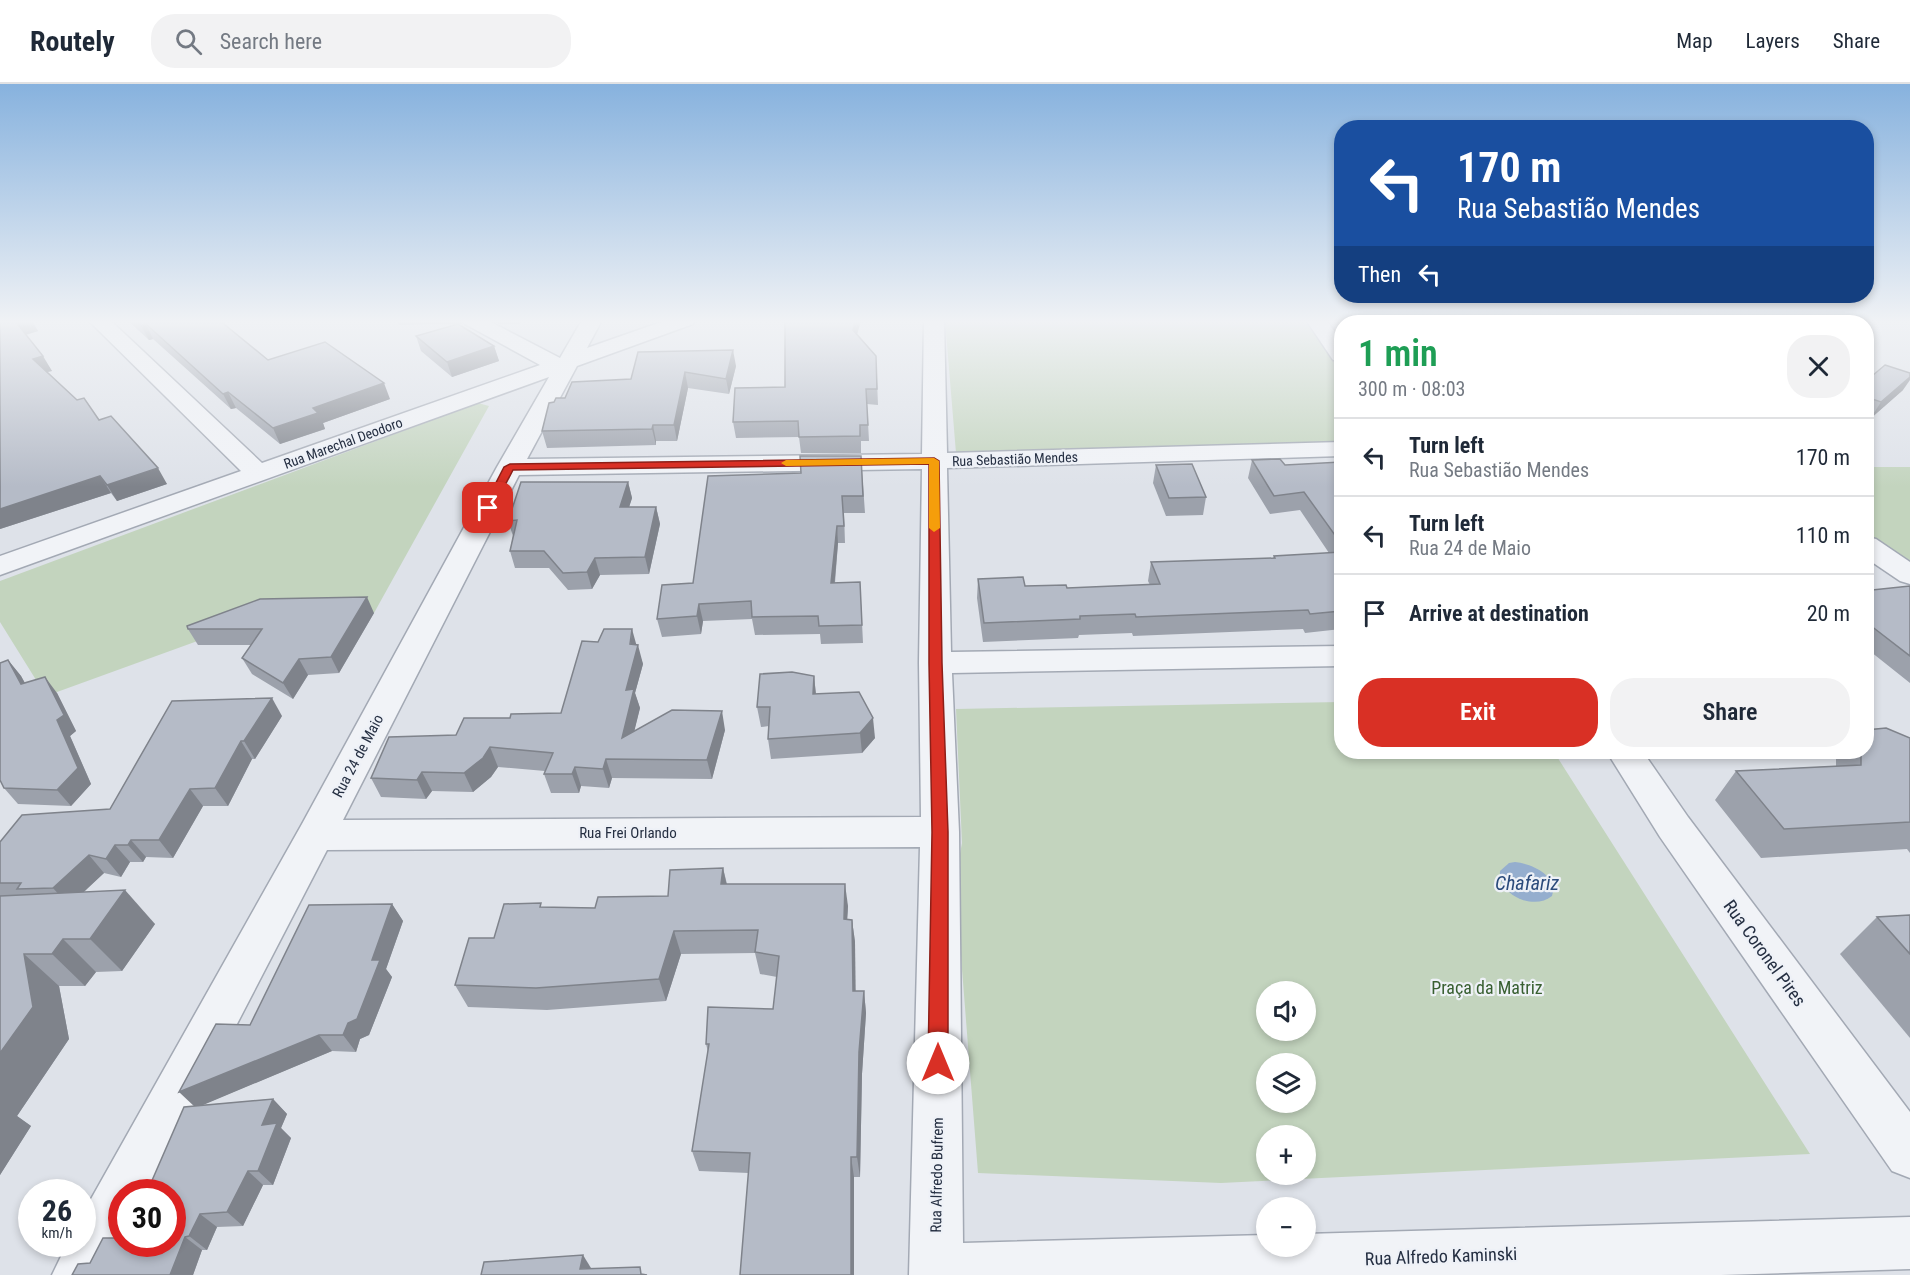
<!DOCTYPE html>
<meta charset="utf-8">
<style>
:root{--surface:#fff;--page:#f2f2f3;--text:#1f2937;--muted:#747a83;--line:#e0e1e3;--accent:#d93025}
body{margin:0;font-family:"Roboto Condensed",sans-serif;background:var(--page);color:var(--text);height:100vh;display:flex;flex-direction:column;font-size:22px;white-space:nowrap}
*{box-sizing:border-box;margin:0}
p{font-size:20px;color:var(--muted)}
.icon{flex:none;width:33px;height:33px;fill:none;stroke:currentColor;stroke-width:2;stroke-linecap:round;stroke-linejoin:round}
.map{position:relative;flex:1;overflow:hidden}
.side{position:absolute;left:1334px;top:231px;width:540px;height:444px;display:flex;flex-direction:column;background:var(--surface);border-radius:24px;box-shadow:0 3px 9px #0003}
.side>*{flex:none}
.guide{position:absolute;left:1334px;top:36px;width:540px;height:183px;border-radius:24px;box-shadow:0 3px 9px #0003;background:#1a4fa0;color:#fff;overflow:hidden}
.controls{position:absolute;left:1256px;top:897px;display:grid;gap:12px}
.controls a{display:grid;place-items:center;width:60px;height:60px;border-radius:50%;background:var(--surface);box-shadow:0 3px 9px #0003;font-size:30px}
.speed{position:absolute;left:18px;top:1095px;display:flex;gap:12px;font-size:30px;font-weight:700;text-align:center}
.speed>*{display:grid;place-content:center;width:78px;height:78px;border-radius:50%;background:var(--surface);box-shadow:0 3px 9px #0003;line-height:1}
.speed small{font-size:15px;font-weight:400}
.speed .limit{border:9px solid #d22;background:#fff;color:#111}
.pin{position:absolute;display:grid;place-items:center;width:51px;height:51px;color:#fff;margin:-26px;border-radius:12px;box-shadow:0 3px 9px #0006}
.me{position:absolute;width:66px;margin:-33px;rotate:0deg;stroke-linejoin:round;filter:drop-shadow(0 0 4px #0008)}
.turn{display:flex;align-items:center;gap:21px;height:126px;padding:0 24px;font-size:27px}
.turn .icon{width:78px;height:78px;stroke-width:2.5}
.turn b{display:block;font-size:42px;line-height:51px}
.then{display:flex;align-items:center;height:57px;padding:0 24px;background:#0003;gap:12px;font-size:22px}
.round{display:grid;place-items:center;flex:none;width:63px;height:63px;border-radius:24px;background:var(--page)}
.head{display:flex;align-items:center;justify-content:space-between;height:102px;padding:0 24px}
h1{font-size:36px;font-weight:600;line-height:45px;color:#1e9e55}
.button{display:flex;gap:12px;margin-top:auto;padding:12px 24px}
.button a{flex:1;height:69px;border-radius:24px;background:var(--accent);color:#fff;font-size:24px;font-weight:600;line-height:69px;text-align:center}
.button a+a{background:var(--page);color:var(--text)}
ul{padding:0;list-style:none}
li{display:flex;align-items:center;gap:18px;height:78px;padding:0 24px;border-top:2px solid var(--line)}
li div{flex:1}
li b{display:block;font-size:22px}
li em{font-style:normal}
header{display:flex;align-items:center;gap:36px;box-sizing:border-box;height:84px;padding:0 30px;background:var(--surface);border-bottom:2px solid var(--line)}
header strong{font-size:28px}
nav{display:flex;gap:33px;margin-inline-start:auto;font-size:21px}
.search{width:420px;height:54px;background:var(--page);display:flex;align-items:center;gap:15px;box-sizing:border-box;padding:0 21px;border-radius:24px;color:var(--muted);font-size:22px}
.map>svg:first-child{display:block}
.green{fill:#c3d4be;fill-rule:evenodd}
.water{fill:#95aece}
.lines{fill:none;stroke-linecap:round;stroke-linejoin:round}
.minor-casing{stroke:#a3a9b4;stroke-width:3}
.minor{fill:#f1f3f7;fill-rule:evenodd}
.wall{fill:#9ca1ab}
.shaded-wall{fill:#7f838b}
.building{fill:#b5bbc7;stroke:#7f838b;stroke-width:1.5}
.route{fill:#d93025;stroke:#8d1f18;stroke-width:1.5}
.slow{fill:#f59e0b}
.labels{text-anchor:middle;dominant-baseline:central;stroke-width:4.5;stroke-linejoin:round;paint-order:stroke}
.far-street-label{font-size:14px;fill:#252f42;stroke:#eef1f7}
.street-label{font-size:15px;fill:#252f42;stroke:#eef1f7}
.near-street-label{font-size:18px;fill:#252f42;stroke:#eef1f7}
.near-park-label{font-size:18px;fill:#385f31;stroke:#eef1f7}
.near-water-label{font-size:20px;font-style:italic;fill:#2b4b7b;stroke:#eef1f7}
</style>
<header>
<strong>Routely</strong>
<div class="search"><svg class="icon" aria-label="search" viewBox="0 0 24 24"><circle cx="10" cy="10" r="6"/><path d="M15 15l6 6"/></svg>Search here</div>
<nav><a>Map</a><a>Layers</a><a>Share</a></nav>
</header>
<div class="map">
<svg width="1910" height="1191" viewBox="0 0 1910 1191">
<rect width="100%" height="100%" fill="#dee2e9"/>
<g class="green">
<polygon points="945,236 1304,236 1341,288 1341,357 956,369"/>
<polygon points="478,319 489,322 374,529 269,531 46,612 0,538 0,497"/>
<polygon points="1866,383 1910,383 1910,479 1866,449"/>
<path d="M1341 618V668H1554L1810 1070 1221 1099 978 1089 955 796 962 759 956 625ZM1266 908H1305V946H1266ZM1266 980H1305V1018H1266ZM1266 1052H1305V1090H1266Z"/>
</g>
<path class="water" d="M1515 778C1532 780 1558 791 1552 812 1534 827 1498 811 1500 787L1509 779Z"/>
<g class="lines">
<defs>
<g id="minor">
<path d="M88 236H110L262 379 540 281 465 240 462 236H487L560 274 582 236H602L587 264 667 236H696L693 240 577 282 527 375 922 370 924 236H944L947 369 1341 358V372L947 384 951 568 1341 562V582L952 589 959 748 963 1159 1266 1151V1162H1305V1150L1910 1133V1185L1721 1191H909L920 763 327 766 150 1108H122V1160H124L108 1191H52L67 1160H82V1131L302 740 497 383 549 293 0 491V472L241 387ZM922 385 919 579 921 733 343 736 519 391Z"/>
<polygon points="1306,236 1326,236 1341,256 1341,277 1333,276"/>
<polygon points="1385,236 1411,236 1412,238 1387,238"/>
<polygon points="1833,236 1862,236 1863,238 1835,238"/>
<polygon points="1866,453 1876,455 1910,478 1910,500 1900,497 1866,474"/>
<polygon points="1607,668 1643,668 1688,733 1910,1028 1910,1094 1892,1087 1660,753"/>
</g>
</defs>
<use href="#minor" class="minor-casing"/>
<use href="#minor" class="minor"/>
</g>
<g class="wall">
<polygon points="0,236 31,236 38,247 26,251 52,287 47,288 167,400 117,417 111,409 0,445"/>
<polygon points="127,236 222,236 223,239 268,276 390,315 323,339 325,345 280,360 236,324 231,325 153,255 149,256"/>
<polygon points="397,236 461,236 462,240 459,240 494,262 499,277 452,293 421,267 416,252 456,240 399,241"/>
<polygon points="491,236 526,236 523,236 520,240 499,240"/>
<polygon points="861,236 857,250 876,272 878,321 867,320 869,357 861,357 861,369 801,369 799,353 736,354 733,338 785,303"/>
<polygon points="736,282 729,310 688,304 677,357 656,357 656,361 547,364 542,347 554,318 565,314 631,295"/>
<polygon points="1866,297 1903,306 1870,335 1866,334"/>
<polygon points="861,372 865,429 844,429 845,459 838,459 835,499 860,498 863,559 821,560 820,550 755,551 752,535 703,537 701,550 662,553 657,535 801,389"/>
<polygon points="1252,376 1285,381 1341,378 1341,545 1305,549 1303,545 1133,552 1132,549 1079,551 1078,554 983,558 977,514 978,495 1025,502 1067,504 1150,501 1148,497 1151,478 1273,474 1274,472 1329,469 1300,426 1270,430 1248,394"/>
<polygon points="1156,381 1206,413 1203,431 1166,432 1153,399"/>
<polygon points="628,398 632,414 629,423 656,423 660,440 649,490 600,491 592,505 568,506 549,484 515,484 510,467 513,452 508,437"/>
<polygon points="1866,502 1872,506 1910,502 1910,599 1866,564"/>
<polygon points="374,529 339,589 308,591 293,615 252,590 242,574 251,561 198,561 188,545"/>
<polygon points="636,561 643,580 635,609 640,624 634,647 725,646 712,695 612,694 609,704 581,702 579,709 551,709 544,690 545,687 498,683 491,693 473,708 432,707 426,715 381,713 371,694 456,651 510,634 561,629"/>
<polygon points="8,576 21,592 25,599 57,609 76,647 70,652 91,700 71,722 18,720 4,704 0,696 0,578 1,579"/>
<polygon points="814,592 816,610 875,654 862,669 771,675 768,655 769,642 761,643 757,623"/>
<polygon points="282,632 255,675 252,675 228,722 203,722 173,774 146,773 143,778 130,778 121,793 104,789 83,808 155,840 122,887 96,888 85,902 59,902 69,955 17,1032 31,1042 0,1091 0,758 110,725"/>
<polygon points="1910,654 1910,769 1907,765 1761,774 1715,716 1736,687 1836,682 1836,675 1843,668 1866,668"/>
<polygon points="723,784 727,800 848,822 847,835 852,836 855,858 855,907 864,907 866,929 862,990 860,1093 854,1093 854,1191 740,1191 749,1089 699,1087 692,1067 708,968 706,960 773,925 777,893 760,890 755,869 681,870 666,917 547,926 468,923 455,901 494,854 543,823 595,824 668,812"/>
<polygon points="392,820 403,837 386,885 392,893 369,951 360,955 356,968 332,967 202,1021 273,1015 287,1030 281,1044 291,1054 273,1101 263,1101 243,1142 217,1143 207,1166 202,1166 193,1191 72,1191 90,1179 172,1160 194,1022 250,941"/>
<polygon points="1910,831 1910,954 1840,870 1877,833"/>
</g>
<g class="shaded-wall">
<polygon points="19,236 31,236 38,247 24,251 15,237"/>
<polygon points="856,236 861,236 854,261 853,246"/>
<polygon points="146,240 153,255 149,256 141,242"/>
<polygon points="494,262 499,277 452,293 447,278"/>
<polygon points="733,266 736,282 729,310 726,295"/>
<polygon points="43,272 52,287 42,289 33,275"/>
<polygon points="685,288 688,304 677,357 674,341"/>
<polygon points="1910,293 1910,296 1903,306 1870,335 1881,318"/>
<polygon points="384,299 390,315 323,339 325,345 280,360 273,344 313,324"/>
<polygon points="228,308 236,324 231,325 223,310"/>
<polygon points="653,341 656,357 656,361 652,345"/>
<polygon points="158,384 167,400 117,417 107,401"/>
<polygon points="100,392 111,409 0,445 0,425"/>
<polygon points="628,398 632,414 624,439 620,423"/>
<polygon points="656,423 660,440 649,490 645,473"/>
<polygon points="837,442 838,459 833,516 831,499"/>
<polygon points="595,474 600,491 592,505 587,488"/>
<polygon points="367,513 374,529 339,589 331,573"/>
<polygon points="699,520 703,537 701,550 697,532"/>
<polygon points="632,545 637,563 638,561 643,580 635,609 640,624 628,673 622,654 626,606"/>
<polygon points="299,575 308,591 293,615 283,599"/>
<polygon points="8,576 21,592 34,616 21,600"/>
<polygon points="814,592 816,612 813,610"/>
<polygon points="45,593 57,609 76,647 70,652 91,700 71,722 57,706 57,636"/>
<polygon points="272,614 282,632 255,675 244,657"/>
<polygon points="722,627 725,646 712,695 707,676"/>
<polygon points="873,634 875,654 862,669 860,649"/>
<polygon points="241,657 252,675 228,722 215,704"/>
<polygon points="490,663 498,683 491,693 473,708 464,689"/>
<polygon points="606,675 612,694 609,704 603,685"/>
<polygon points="575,683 581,702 579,709 572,690"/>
<polygon points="422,688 432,707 426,715 417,696"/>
<polygon points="190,705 203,722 173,774 159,756"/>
<polygon points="131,756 146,773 143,778 128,761"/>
<polygon points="115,761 130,778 121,793 106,775"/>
<polygon points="89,771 104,789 69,822 53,804"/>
<polygon points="723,784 728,807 721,800"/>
<polygon points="845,800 848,822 846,858 844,835"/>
<polygon points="125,806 155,840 122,887 90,855"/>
<polygon points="392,820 403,837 386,885 392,893 369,951 360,955 356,968 343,951"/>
<polygon points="852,836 855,858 856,929 853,907"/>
<polygon points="674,847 681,870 666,917 659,895"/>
<polygon points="63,855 96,888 85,902 52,870"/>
<polygon points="24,870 59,902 69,955 17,1032 31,1042 0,1091 0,969"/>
<polygon points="864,907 866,929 862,990 860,1093 857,1073 859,968"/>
<polygon points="319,951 332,967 196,1024 179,1008"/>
<polygon points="273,1015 287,1030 281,1044 291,1054 273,1101 258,1087 262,1041"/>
<polygon points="851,1073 854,1093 854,1191 851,1191"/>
<polygon points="248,1087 263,1101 243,1142 227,1128"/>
<polygon points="200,1130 217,1143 207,1166 189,1152"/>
<polygon points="185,1153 202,1166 193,1191 170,1191"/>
<polygon points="583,1171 591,1184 580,1185"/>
</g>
<g class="building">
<polygon points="0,236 19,236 15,237 43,272 33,275 77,316 84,314 99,336 111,332 158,384 107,401 100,392 0,425"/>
<polygon points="135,236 219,236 268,276 325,258 384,299 313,324 318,329 273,344 228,308 223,310 146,240 141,242"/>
<polygon points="785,236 856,236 853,246 876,272 877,305 866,305 868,341 860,341 860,352 799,353 798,337 733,338 735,304 785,303"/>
<polygon points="1750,236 1823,236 1820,238 1745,238"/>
<polygon points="458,240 494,262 447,278 416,252"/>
<polygon points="733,266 726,295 685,288 674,341 653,341 652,345 542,347 549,319 554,318 556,314 565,314 572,298 631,295 638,268"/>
<polygon points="1885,281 1910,289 1910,293 1881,318 1866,313 1866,297"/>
<polygon points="800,372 861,372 863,412 842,412 844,442 837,442 831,499 860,498 862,541 819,542 818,532 752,533 751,517 699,520 697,532 657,535 662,501 693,499 708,392 801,389"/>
<polygon points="1280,375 1285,381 1341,378 1341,453 1337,454 1304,408 1274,412 1252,376"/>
<polygon points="1192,380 1206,413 1169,414 1156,381"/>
<polygon points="521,398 628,398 620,423 656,423 645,473 595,474 587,488 563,489 544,467 510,467 517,436 508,437"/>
<polygon points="1341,468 1341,527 1310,530 1308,526 1136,533 1135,530 1080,532 1080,535 984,539 978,495 1023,493 1025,502 1066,501 1067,504 1160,500 1151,478 1275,474 1274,472"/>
<polygon points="1866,502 1872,506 1910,502 1910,572 1866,538"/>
<polygon points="367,513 331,573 299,575 283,599 242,574 262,545 188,545 187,542 260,515"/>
<polygon points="604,545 632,545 630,560 638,561 626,606 634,605 622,654 672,626 722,627 707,676 606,675 603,685 575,683 572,690 544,690 553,669 490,663 483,674 464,689 422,688 417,696 371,694 389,653 456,651 464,634 510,634 511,630 561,629 582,557 598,558"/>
<polygon points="8,576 21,600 45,593 64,631 57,636 78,684 57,706 4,704 0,696 0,579"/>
<polygon points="792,588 814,592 813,610 859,608 873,634 860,649 768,655 770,623 757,623 760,590"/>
<polygon points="272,614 244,657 241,657 215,704 190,705 159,756 131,756 128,761 115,761 106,775 89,771 53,804 17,805 21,799 0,799 0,758 22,731 110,725 172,617"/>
<polygon points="1886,644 1910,654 1910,738 1784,745 1736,687 1861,681 1861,668 1866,668 1866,646"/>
<polygon points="723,784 721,800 845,800 844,835 852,836 853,907 864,907 859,968 857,1073 851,1073 851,1191 740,1191 750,1069 692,1067 709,960 706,960 708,923 773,925 779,872 755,868 758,846 674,847 659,895 536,904 455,901 469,854 494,854 504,820 541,819 540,823 595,824 598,813 668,812 670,786"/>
<polygon points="125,806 90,855 63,855 52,870 24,870 33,923 0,969 0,812"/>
<polygon points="392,820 372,876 380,876 357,935 348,939 343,951 319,951 179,1008 216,940 250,941 309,821"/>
<polygon points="1910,831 1910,870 1877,833"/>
<polygon points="273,1015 262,1041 277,1039 258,1087 248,1087 227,1128 200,1130 189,1152 185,1153 170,1191 72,1191 78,1180 90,1179 103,1154 122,1154 122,1160 172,1160 172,1108 147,1108 184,1023"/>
<polygon points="583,1171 580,1185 640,1183 641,1190 647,1191 481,1191 484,1178"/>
</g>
<linearGradient id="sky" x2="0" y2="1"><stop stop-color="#87b2de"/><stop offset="0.59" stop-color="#f0f2f5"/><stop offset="1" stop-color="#f0f2f5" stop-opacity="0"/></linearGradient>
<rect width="1910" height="403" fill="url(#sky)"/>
<polygon class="route" points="934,374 939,377 942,579 948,748 948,979 945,985 938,988 931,985 928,979 932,748 929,579 929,380 513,386 492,426 488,427 483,424 504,383 510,380"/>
<polygon class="slow" points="934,374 939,377 940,444 934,448 929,444 929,380 786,382 781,379 786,376"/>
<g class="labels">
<g class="far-street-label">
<text transform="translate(343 359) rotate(-20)">Rua Marechal Deodoro</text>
<text transform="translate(1015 375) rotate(-2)">Rua Sebastião Mendes</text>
</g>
<g class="street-label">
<text transform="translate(358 672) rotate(-62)">Rua 24 de Maio</text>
<text x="628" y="749">Rua Frei Orlando</text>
<text transform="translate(937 1091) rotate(-89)">Rua Alfredo Bufrem</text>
</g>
<g class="near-street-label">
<text transform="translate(1765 869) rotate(54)">Rua Coronel Pires</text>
<text transform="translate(1441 1172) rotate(-2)">Rua Alfredo Kaminski</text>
</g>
<g class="near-park-label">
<text x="1487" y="903">Praça da Matriz</text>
</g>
<g class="near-water-label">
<text x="1527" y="799">Chafariz</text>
</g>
</g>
</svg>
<div class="controls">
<a><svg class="icon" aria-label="sound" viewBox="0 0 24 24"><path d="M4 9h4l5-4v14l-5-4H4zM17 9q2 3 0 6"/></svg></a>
<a><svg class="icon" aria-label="layers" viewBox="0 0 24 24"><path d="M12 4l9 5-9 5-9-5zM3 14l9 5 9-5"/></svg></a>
<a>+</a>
<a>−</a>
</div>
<div class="speed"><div>26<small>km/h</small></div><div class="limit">30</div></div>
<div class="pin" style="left:488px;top:424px;background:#d93025"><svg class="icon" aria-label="arrive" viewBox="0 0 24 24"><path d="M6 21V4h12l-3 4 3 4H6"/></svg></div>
<svg class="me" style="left:938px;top:979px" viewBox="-20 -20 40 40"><circle r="19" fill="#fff"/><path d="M0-13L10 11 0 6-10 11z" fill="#d93025"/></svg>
<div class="guide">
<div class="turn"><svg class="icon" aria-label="left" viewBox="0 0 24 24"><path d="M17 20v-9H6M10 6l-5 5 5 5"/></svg><div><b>170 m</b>Rua Sebastião Mendes</div></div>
<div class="then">Then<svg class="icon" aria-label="left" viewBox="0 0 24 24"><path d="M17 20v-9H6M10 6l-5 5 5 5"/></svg></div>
</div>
<section class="side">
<div class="head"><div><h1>1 min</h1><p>300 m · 08:03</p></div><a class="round"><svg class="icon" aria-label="close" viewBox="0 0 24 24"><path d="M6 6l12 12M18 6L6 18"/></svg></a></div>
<ul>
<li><svg class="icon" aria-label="left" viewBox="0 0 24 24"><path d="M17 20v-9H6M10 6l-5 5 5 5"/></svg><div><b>Turn left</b><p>Rua Sebastião Mendes</p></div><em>170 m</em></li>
<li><svg class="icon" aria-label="left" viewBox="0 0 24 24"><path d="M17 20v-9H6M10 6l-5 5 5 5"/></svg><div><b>Turn left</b><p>Rua 24 de Maio</p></div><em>110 m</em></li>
<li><svg class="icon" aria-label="arrive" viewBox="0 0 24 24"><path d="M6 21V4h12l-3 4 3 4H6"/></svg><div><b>Arrive at destination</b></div><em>20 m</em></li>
</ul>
<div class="button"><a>Exit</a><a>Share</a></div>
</section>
</div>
